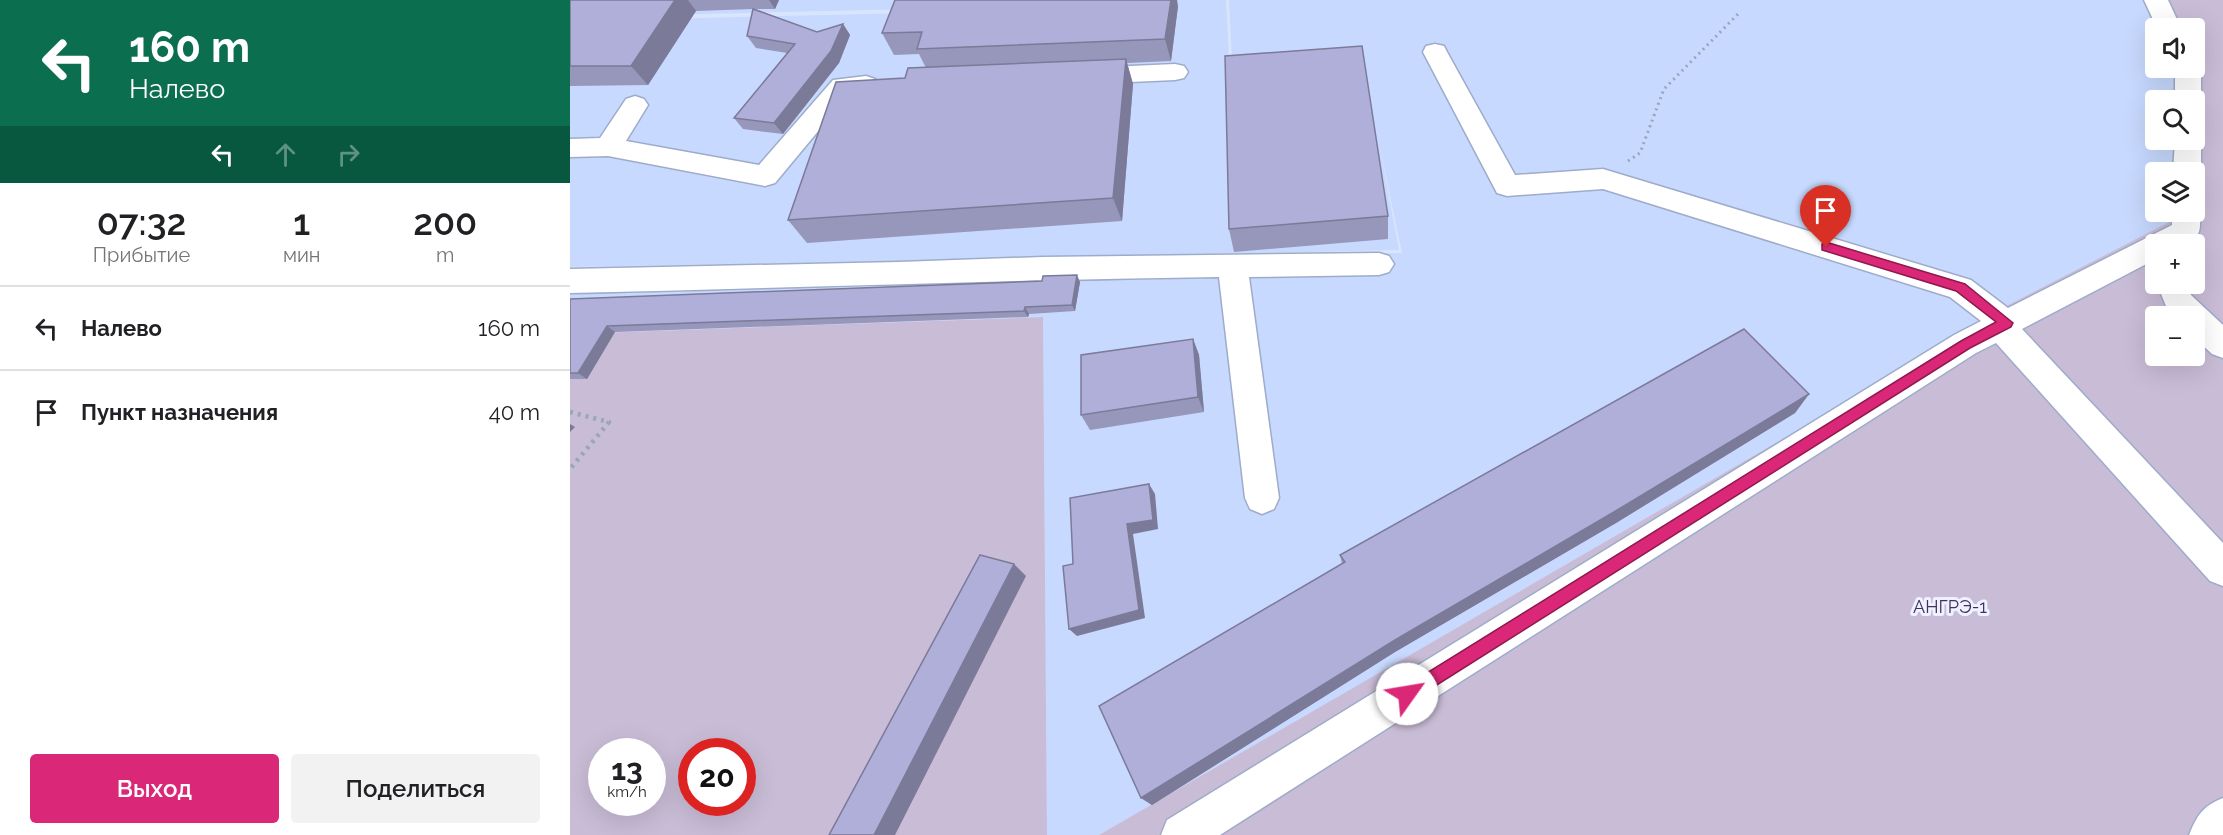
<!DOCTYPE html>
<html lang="ru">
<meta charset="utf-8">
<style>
:root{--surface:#fff;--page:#f2f2f2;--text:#202124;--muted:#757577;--line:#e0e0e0;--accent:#db2777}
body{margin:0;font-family:Raleway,sans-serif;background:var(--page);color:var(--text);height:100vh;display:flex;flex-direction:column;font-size:22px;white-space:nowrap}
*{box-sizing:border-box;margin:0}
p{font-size:20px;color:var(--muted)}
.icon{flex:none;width:33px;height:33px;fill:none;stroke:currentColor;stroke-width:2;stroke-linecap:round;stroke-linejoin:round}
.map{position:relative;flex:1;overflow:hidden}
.panel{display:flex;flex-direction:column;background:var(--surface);width:570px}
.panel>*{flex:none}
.hud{background:#0b6e4f;color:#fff;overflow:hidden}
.buttons{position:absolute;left:1575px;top:18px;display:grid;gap:12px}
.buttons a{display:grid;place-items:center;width:60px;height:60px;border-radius:6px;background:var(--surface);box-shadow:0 6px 24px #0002;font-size:30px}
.speed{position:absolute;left:18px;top:738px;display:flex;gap:12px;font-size:30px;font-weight:700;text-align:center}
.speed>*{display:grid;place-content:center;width:78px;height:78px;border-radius:50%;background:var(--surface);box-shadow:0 6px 24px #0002;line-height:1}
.speed small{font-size:15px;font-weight:400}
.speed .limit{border:9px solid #d22;background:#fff;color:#111}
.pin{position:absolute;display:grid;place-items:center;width:51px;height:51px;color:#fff;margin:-62px -26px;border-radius:50% 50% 50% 0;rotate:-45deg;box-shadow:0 0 6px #0007}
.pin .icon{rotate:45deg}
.me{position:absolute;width:66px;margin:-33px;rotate:58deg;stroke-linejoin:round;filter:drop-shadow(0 0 4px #0008)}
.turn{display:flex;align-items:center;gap:21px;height:126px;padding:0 30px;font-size:27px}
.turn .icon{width:78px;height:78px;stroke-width:2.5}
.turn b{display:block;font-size:42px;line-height:51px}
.lanes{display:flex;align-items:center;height:57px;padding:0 30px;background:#0003;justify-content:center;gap:30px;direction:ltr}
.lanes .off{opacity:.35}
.eta{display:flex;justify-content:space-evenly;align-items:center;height:102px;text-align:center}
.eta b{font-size:36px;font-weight:600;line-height:42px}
.action{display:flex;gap:12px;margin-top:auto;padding:12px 30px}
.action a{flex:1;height:69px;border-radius:6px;background:var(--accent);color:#fff;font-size:24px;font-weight:600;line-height:69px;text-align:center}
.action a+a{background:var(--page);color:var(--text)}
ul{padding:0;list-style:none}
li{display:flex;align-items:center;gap:18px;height:84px;padding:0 30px;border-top:2px solid var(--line)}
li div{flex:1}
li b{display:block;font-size:22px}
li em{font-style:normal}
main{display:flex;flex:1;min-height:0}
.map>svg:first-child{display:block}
.built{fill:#c7d9fe;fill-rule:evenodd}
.green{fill:#c9bcd6;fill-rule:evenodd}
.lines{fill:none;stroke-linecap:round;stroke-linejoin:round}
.minor-casing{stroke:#9eacc9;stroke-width:3}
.path-far1{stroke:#9ba5b9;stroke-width:3;stroke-dasharray:2 4;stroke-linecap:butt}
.path{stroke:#9ba5b9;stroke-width:4.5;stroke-dasharray:3 5;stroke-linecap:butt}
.minor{fill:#fff;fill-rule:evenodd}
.wall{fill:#9796bb}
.shaded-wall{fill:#7b7a99}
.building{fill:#b0afda;stroke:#7b7a99;stroke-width:1.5}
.route{fill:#db2777;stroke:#8e194d;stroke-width:1.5}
.labels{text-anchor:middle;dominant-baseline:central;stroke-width:6;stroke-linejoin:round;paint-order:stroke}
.park-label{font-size:18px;fill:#492d60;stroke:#ecf2fe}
</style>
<main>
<section class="panel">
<div class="hud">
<div class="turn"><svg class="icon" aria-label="left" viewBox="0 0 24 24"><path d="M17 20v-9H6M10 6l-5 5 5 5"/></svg><div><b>160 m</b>Налево</div></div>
<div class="lanes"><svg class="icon" aria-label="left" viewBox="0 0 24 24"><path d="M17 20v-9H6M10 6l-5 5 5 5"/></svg><svg class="icon off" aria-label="ahead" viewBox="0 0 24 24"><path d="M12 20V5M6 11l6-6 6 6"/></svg><svg class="icon off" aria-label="right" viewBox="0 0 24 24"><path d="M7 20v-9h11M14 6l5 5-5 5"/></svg></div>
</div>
<div class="eta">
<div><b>07:32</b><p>Прибытие</p></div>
<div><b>1</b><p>мин</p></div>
<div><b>200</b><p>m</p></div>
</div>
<ul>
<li><svg class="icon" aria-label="left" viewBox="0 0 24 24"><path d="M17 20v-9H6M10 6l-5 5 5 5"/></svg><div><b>Налево</b></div><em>160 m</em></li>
<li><svg class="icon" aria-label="arrive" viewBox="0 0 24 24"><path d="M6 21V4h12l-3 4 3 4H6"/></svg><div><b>Пункт назначения</b></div><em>40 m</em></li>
</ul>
<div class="action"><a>Выход</a><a>Поделиться</a></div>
</section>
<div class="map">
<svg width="1653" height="835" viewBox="0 0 1653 835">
<rect width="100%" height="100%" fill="#d9e5fd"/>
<g class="built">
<polygon points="0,0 567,0 567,4 0,17"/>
<path d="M571 0H656L660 80 663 78 659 0H1576L1590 28H1586V68H1606L1605 100H1586V140H1604L1603 172H1586V212H1602V221L1417 316 1254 415 529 835H477L473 317 0 334V288L480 258 0 267V21L379 12ZM809 143 832 253 535 256 829 250Z"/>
</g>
<g class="green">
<path d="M1576 0H1653V835H529L1254 415 1417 316 1601 221 1602 212H1624V172H1603L1604 140H1624V100H1605L1606 68H1624V28H1590ZM1586 244H1624V284H1586ZM1586 316H1624V356H1586Z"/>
<path d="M473 317 477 835H0V334ZM32 752H82V802H32ZM122 752H172V802H122Z"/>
</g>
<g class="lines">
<defs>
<g id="minor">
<polygon points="1574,0 1598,0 1611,28 1587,28"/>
<path d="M865 44 874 46 877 52 945 175 1033 169 1401 280 1438 308 1602 225V212H1624L1626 205C1630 211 1630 215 1630 223 1631 248 1604 244 1586 244V259L1452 329 1653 543V586L1640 581 1426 343 1406 353 650 835H591L597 820 1384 335 1411 321 1380 297 1033 189 937 196 927 193 853 52 856 46Z"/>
<polygon points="1624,61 1631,68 1631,100 1624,107 1624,100 1605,100 1605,68 1624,68"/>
<polygon points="605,64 614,66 618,72 614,78 605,80 516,84 507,82 503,76 507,70 516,68"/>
<polygon points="296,76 305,79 309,85 305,91 279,94 205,183 195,186 38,156 0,157 0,139 30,138 56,99 65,96 74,99 78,105 56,141 189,165 263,80"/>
<polygon points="1624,133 1631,140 1631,172 1624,180 1624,172 1603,172 1605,140 1624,140"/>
<path d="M809 253 819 256 824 264 819 272 809 275 679 277 709 498 704 509 692 514 680 509 675 498 649 277C433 280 217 288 0 293V269L329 262 473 257Z"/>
<polygon points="1587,284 1617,284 1621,295 1653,325 1653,358 1642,354 1624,337 1624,316 1605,316 1598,311"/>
<path d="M1653 798V835H1619C1627 815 1633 806 1653 798Z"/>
</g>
</defs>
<use href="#minor" class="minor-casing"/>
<polyline class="path-far1" points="1058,161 1070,153 1094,89 1169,13"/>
<polyline class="path" points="0,412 39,422 0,469"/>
<use href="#minor" class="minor"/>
</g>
<g class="wall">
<polygon points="0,0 209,0 205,9 186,9 247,32 273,24 280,35 269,63 213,134 173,129 164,118 217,53 186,48 177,36 183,9 126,11 78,85 0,86"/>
<polygon points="608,6 601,61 557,63 563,84 552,221 237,243 218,220 335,78 356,68 349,54 324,55 312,33"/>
<polygon points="818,216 818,239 664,252 659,229"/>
<polygon points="510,282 505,311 459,314 458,317 45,332 17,379 0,379 0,299"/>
<polygon points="623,339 629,355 634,412 520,430 511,415"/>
<polygon points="1239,394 1225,413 1046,523 825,652 582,805 571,798 772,564 770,555"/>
</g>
<g class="shaded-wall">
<polygon points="105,0 118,0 126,11 78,85 61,66"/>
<polygon points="199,0 209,0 205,9"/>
<polygon points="601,0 607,0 608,6 601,61 595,39"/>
<polygon points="273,24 280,35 269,63 213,134 204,123"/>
<polygon points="556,59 563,84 552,221 543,198"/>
<polygon points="507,275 510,282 505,311 502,305"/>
<polygon points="455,307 459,314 458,317 454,311"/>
<polygon points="37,326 45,332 17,379 8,373"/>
<polygon points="623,339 629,355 634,412 628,397"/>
<polygon points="1239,394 1225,413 1046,523 825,652 582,805 571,798 825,640"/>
<polygon points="0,424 5,427 0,432"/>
<polygon points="579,484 585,494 588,529 563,534 575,618 507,636 499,629"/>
<polygon points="444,564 456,576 325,835 304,835"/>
</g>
<g class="building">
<polygon points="0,0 105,0 61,66 0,66"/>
<polygon points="325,0 601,0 595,39 347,49 352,32 312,33"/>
<polygon points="183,9 247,32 273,24 261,51 204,123 164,118 225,44 177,36"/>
<polygon points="792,46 818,216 659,229 655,56"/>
<polygon points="556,59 543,198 218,220 266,82 335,78 338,68"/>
<polygon points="507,275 502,305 455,307 454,311 37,326 8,373 0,373 0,299 472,281 473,276"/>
<polygon points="1174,329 1239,394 1054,506 825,640 571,798 529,706 775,562 770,555"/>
<polygon points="623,339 628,397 511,415 511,355"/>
<polygon points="579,484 583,520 557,524 569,610 499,629 493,566 503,564 500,498"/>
<polygon points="410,555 444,564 304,835 259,835"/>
</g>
<polygon class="route" points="1256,242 1395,284 1443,323 1441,327 1400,348 843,700 837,702 831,700 829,694 831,689 1391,341 1426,322 1386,291 1252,250 1252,244"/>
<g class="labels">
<g class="park-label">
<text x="1380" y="606">АНГРЭ-1</text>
</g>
</g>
</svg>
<div class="buttons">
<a><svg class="icon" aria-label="sound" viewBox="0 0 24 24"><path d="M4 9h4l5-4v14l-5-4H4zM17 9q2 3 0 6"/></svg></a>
<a><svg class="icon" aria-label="search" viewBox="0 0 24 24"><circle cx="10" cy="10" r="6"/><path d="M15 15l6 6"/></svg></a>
<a><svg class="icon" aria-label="layers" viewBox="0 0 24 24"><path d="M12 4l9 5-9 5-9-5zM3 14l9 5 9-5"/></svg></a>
<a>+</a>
<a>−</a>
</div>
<div class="speed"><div>13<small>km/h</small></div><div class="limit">20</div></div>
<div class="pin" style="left:1256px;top:247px;background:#d93025"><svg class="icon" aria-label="arrive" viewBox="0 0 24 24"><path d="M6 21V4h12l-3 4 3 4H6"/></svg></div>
<svg class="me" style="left:837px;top:694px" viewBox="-20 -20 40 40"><circle r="19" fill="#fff"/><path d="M0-13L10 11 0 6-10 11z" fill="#db2777"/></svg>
</div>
</main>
